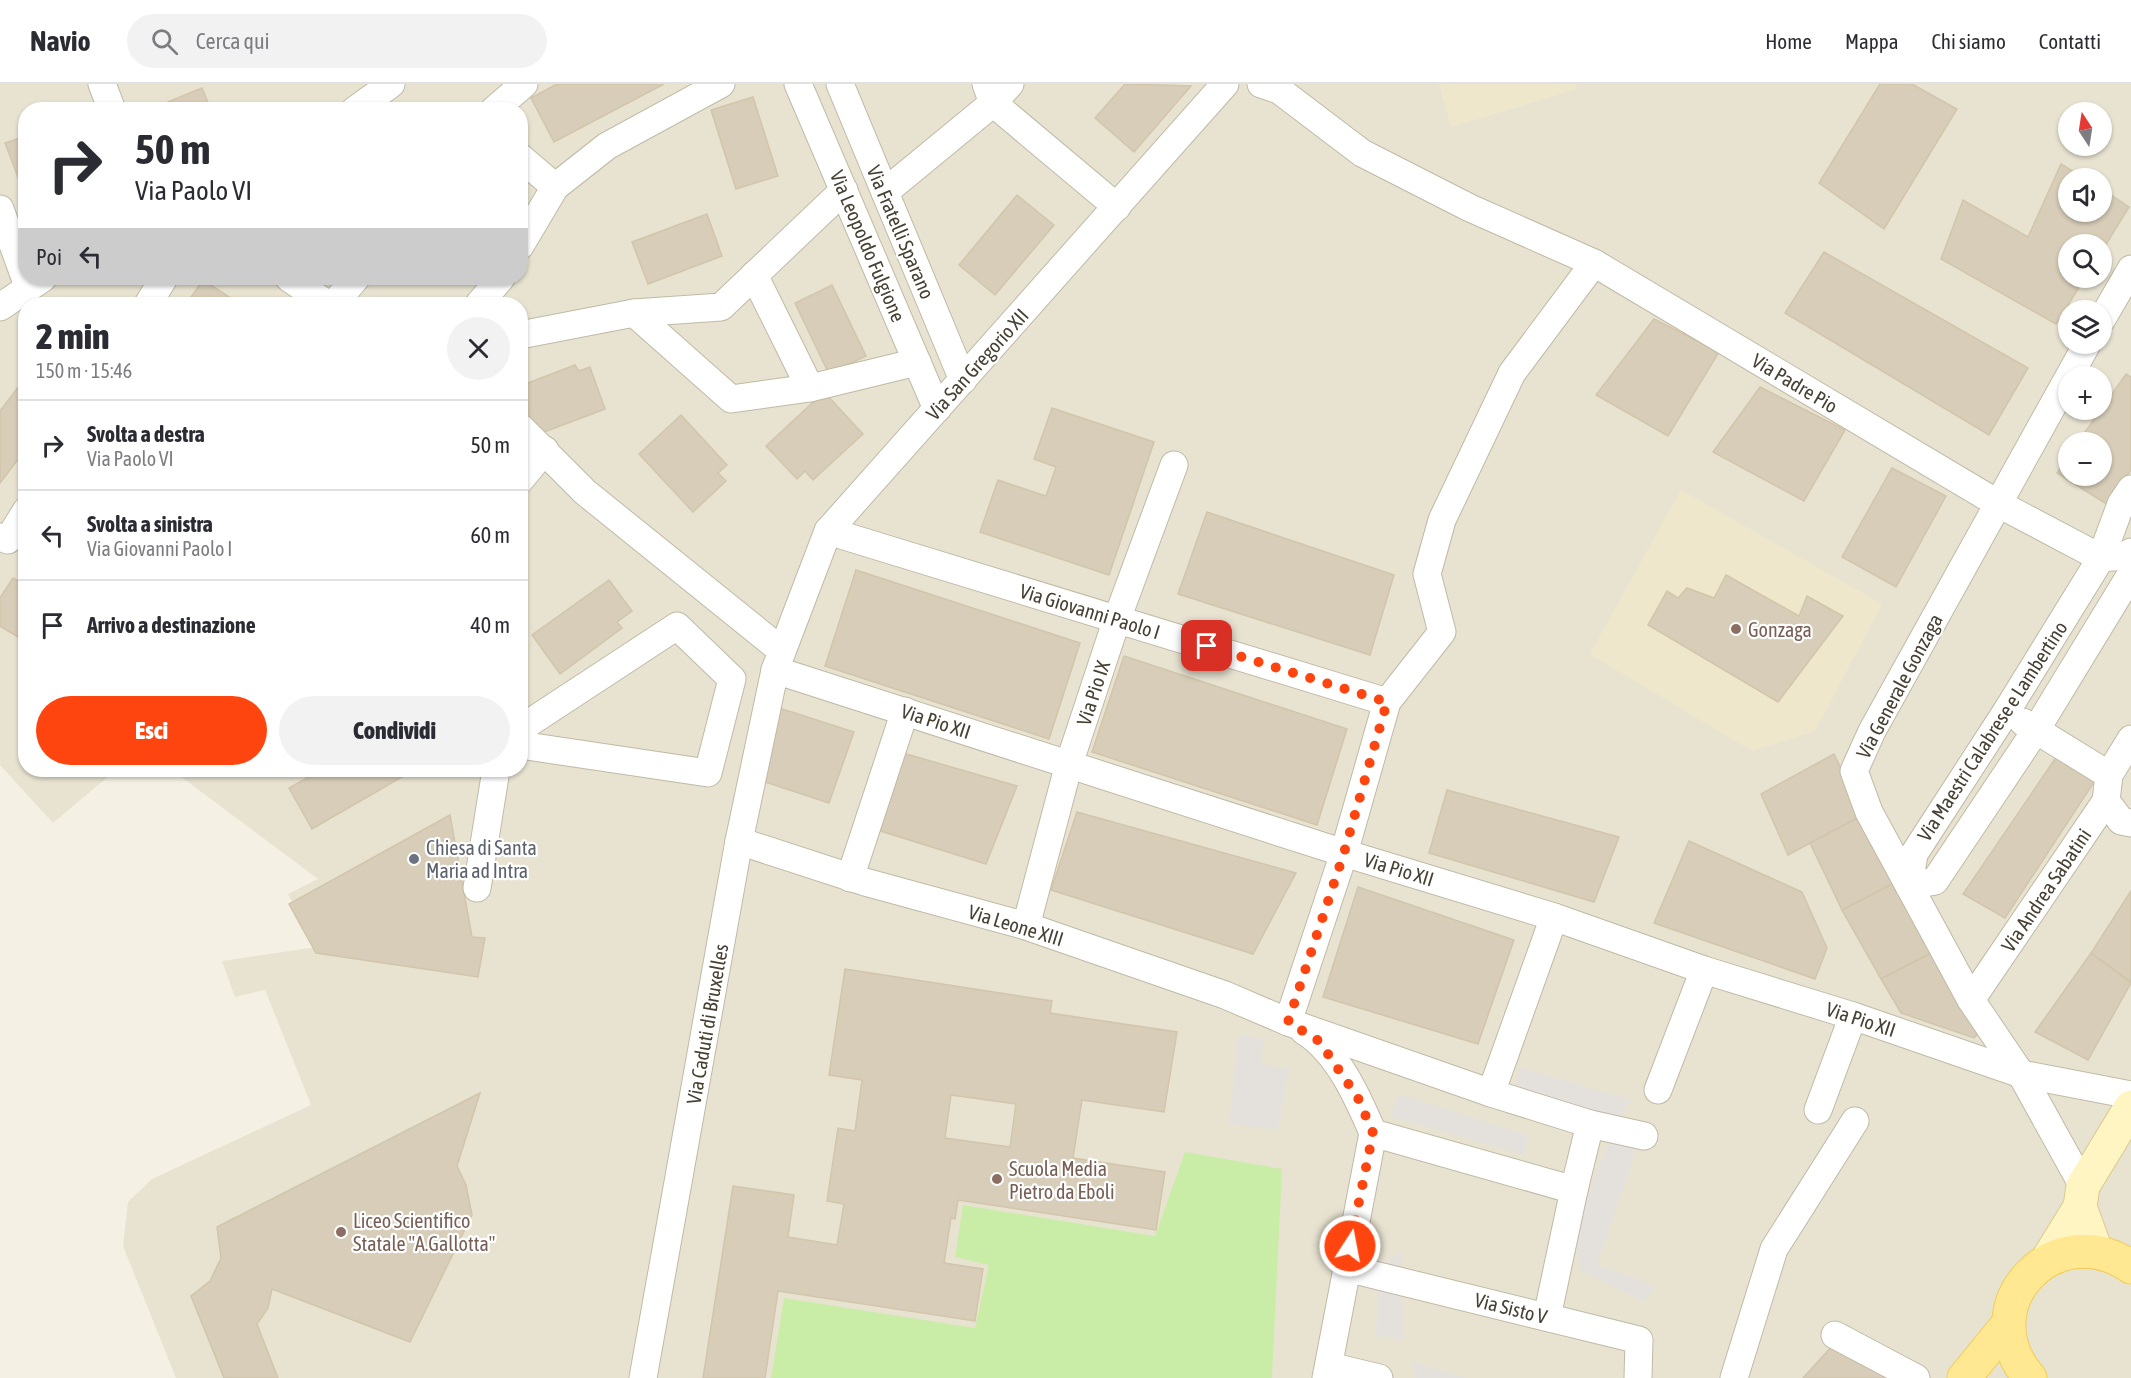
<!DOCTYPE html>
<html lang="it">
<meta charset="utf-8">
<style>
:root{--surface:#fff;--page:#f2f2f3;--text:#2b2b33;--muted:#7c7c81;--line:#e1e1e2;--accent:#ff450f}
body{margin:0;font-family:"Asap Condensed",sans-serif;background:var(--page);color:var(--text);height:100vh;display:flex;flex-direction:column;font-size:22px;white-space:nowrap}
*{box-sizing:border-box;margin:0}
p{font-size:20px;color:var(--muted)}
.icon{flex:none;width:33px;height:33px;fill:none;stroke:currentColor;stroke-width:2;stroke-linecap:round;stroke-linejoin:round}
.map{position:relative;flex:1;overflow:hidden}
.details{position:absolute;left:18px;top:213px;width:510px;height:480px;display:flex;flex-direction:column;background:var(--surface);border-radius:24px;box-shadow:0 2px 4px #0004}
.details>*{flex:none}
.guide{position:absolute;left:18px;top:18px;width:510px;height:183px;border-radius:24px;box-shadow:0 2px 4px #0004;background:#fff;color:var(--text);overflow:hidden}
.needle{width:39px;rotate:348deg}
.controls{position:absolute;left:2058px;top:18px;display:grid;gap:12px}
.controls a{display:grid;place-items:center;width:54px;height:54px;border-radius:50%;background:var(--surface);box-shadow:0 2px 4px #0004;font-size:30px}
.pin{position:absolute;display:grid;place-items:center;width:51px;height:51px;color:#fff;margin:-26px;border-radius:12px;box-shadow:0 3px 9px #0006}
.me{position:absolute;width:66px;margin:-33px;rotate:11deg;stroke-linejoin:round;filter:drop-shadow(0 0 4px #0008)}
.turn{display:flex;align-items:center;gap:21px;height:126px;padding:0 18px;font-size:27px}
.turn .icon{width:78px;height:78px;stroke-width:2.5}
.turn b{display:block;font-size:42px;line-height:51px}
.then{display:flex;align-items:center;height:57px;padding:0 18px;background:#0003;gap:12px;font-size:22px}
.round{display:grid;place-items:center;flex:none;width:63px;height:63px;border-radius:32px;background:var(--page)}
.head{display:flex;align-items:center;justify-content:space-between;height:102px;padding:0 18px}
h1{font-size:36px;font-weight:800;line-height:45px}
.primary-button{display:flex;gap:12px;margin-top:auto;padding:12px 18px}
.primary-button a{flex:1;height:69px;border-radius:36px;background:var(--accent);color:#fff;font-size:24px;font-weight:800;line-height:69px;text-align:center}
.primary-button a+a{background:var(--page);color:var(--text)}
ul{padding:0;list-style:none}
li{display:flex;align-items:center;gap:18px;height:90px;padding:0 18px;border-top:2px solid var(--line)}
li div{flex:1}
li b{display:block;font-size:22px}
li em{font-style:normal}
header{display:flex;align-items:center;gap:36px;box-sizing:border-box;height:84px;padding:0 30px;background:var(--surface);border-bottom:2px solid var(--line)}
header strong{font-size:28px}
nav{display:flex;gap:33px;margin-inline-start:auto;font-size:21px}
.search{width:420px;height:54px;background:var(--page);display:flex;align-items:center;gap:15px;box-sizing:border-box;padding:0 21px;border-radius:33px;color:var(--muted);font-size:22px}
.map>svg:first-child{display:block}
.residential{fill:#e8e3d1;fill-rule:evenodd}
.education{fill:#efe7cc}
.green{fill:#c9eda7}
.parking{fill:#e4e1dd}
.building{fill:#d7cdb8;stroke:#d2c5aa;stroke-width:1.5;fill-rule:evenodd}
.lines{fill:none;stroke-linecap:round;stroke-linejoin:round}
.street-casing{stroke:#c0b9a5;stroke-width:29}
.secondary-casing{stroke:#d9cb8e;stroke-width:35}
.primary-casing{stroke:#f1cd55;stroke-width:35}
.street{stroke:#fff;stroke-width:27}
.secondary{stroke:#fff5c2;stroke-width:33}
.primary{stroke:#ffe891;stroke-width:33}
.route{stroke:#ff450f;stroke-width:10;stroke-dasharray:0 18}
.education-dot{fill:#8d6e63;stroke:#fff;stroke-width:2}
.worship-dot{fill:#6b7280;stroke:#fff;stroke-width:2}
.labels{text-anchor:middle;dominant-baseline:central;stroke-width:4.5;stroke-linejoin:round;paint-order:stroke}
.street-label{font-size:20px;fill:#474033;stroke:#fff}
.education-label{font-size:20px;fill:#785e54;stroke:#fff;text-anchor:start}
.worship-label{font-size:20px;fill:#5b616d;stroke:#fff;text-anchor:start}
</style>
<header>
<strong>Navio</strong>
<div class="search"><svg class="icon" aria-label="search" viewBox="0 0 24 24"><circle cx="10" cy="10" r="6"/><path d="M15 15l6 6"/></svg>Cerca qui</div>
<nav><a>Home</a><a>Mappa</a><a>Chi siamo</a><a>Contatti</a></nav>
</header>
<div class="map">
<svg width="2131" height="1294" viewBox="0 0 2131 1294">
<rect width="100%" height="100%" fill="#f4f0e4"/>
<path class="residential" d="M0 0H2131V1294H176L123 1162 128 1118 152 1095 311 1021 265 906 235 913 222 877 317 863 288 810 318 795 172 686H520V220H26V686H116L53 739 0 681ZM26 26H520V194H26ZM2068 28H2102V62H2068ZM2068 94H2102V128H2068ZM2068 160H2102V194H2068ZM2068 226H2102V260H2068ZM2068 292H2102V326H2068ZM2068 358H2102V392H2068Z"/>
<g class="education">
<polygon points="1439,0 1576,0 1577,5 1451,43"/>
<polygon points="1681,406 1882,520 1815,647 1752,667 1590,570"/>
</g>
<polygon class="green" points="1185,1068 1282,1085 1272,1294 771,1294 784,1214 975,1244 989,1181 955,1173 963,1121 1155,1152"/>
<g class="parking">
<polygon points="1238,951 1264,954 1261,981 1289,984 1278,1046 1229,1040"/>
<polygon points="1519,983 1631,1016 1618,1037 1517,1006"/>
<polygon points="1399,1010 1529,1052 1523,1071 1390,1032"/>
<polygon points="1611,1050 1639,1057 1597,1181 1655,1202 1645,1218 1579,1186 1575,1149"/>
<polygon points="1402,1166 1403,1256 1376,1252 1379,1183"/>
<polygon points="1411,1277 1467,1294 1416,1294"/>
</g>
<g class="building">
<polygon points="557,0 664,0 554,58 531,14"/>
<polygon points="1125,0 1191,2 1134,68 1095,34"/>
<polygon points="1880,0 1912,0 1957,25 1884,145 1819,99"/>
<polygon points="202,4 211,26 171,26 168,18"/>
<polygon points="753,13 778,92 736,105 711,26"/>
<polygon points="26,52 26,114 5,59"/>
<polygon points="2061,80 2084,94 2068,94 2068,128 2102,128 2102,105 2129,123 2102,167 2102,160 2068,160 2068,194 2085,194 2056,240 1941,175 1963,116 2028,153"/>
<polygon points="1017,111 1054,141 995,211 959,181"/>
<polygon points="707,130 722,172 648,200 632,158"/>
<polygon points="1824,168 2028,284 1989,351 1785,229"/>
<polygon points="203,196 240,220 186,220"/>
<polygon points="832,201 866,272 829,290 795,219"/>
<polygon points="1654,235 1719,268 1668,352 1596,311"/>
<polygon points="575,281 579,287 590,283 605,325 531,353 520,328 520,302"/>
<polygon points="2126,290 2131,293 2131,386 2108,421 2057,389 2068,373 2068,392 2102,392 2102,358 2078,358"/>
<polygon points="26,293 26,365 0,399 0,327"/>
<polygon points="1760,303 1845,346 1804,417 1713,368"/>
<polygon points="824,308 863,350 813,396 805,387 797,395 766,362"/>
<polygon points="1052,324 1154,358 1109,491 980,448 998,396 1046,412 1056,383 1034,375"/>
<polygon points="681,331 727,381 718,389 726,397 693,428 639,370"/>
<polygon points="1892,384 1946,412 1896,503 1842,473"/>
<polygon points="1207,428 1394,491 1370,571 1178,510"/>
<polygon points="856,486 1080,559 1049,655 825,582"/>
<polygon points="1726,491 1799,532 1807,512 1843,532 1778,618 1648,541 1667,507 1678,514 1687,504 1714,514"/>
<polygon points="13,494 26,502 26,558 0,542 0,514"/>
<polygon points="609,496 632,527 617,538 622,544 560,590 532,551"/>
<polygon points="1124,572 1347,645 1317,741 1092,668"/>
<polygon points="776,623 854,648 829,719 759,696"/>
<polygon points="903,669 1017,702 986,780 877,746"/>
<polygon points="1834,670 1863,731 1788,771 1761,710"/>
<polygon points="2057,672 2096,695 2005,834 1963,810"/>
<polygon points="321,686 414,686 312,745 289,704"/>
<polygon points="1447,706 1619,753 1594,818 1429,769"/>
<polygon points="1077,728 1296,789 1253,870 1051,806"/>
<polygon points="450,731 472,853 485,854 478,893 316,869 289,820"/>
<polygon points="1863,731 1900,796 1842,826 1810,759"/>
<polygon points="1689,757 1802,808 1827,864 1815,895 1654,839"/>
<polygon points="1900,796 1937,866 1881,895 1842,826"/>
<polygon points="1358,803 1514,856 1478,960 1323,913"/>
<polygon points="2131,807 2131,898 2091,869"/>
<polygon points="1937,866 1984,943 1974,954 1901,929 1881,895"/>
<polygon points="2091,869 2131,899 2088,976 2035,948"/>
<path d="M845 885 1052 917 1050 929 1177 948 1164 1028 1082 1016 1073 1074 1165 1088 1156 1146 958 1116 955 1135 951 1134 944 1179 983 1185 975 1237 778 1207 765 1294H703L733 1102 794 1111 788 1153 837 1161 844 1120 827 1117 838 1044 855 1047 862 996 829 991ZM951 1011 1016 1020 1010 1063 945 1054Z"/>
<polygon points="480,1009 457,1082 466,1101 472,1131 410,1258 272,1205 268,1224 257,1240 278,1294 224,1294 191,1212 210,1197 221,1174 217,1143"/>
<polygon points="1834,1260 1895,1294 1803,1294"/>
</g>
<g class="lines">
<defs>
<g id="street">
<polyline points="102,0 112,26"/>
<polyline points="798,0 937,325"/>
<polyline points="840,0 963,296"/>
<polyline points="986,0 993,19 1117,123"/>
<polyline points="1261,0 1279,6 1362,69 1470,124 1594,179 1997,419 2101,474 2124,472 2131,468"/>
<polyline points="355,26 391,0"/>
<polyline points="494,26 524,0"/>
<polyline points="520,73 555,103"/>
<polyline points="885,108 993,19 1010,0"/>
<polyline points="0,125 28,202"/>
<polyline points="520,162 555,103 607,62 721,0"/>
<polyline points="754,191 810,304"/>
<polyline points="289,194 327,220"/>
<polyline points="148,220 164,194"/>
<polyline points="334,220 356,194"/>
<polyline points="479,220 501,194"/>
<polyline points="0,223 43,194"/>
<polyline points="634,229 731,315 810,304 917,278"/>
<polyline points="2102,235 2131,185"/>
<polyline points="520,251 634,229 721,223 844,106"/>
<polyline points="520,343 585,408 782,567"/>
<polyline points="520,396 545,366"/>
<polyline points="2131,405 2121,420 2101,474 2006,628 1914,770 1909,802 1935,797 2036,646 2131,490"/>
<polyline points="828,447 1387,618"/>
<polyline points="0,453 8,456 26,427"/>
<polyline points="775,586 1344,769 1554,833 1704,886 1853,932 2021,990 2131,1011"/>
<polyline points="2023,638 2109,691"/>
<polyline points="520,645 677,542 732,595 708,689 520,661"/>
<polyline points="2106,717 2121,737 2131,739"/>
<polyline points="739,757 865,798 1026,842 1225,911 1288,938 1491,1009 1590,1040 1574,1106 1373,1049"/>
<polyline points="850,794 905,627"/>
<polyline points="477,804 496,686"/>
<polyline points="1026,842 1069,680 1117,535 1174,381"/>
<polyline points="1971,916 2106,717 2109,691 2131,655"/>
<polyline points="1288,938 1344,769 1387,618 1442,548 1427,490 1442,436 1512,289 1594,179"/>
<path d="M1304 947C1338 968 1358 1014 1373 1049L1326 1294"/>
<polyline points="1658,1006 1704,886"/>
<polyline points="1491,1009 1554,833"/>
<polyline points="1818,1026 1853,932"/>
<polyline points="1590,1040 1644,1052"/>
<polyline points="2083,1102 2021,990 1971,916 1869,728 1854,687 1872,647 2087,260"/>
<polyline points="1346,1184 1639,1256 1638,1294"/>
<polyline points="1547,1233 1574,1106"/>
<polyline points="1835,1251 1916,1294"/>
<polyline points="1329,1282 1379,1294"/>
<polyline points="643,1294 739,757 775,586 828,447 1225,0"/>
<polyline points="1734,1294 1774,1165 1855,1037"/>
</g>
<g id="secondary">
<polyline points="2096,1167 2080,1123 2083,1102 2131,1023"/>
<polyline points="2048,1175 2080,1123"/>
</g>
<g id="primary">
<polyline points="1964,1294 2008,1240"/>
<path d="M2030 1294C1968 1223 2054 1130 2131 1183"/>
</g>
</defs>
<use href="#street" class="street-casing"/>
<use href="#secondary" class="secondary-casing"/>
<use href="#primary" class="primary-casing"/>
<use href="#street" class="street"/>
<use href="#secondary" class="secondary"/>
<use href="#primary" class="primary"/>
</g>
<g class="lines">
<polyline class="route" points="1207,562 1387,618 1344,769 1288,938 1319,957 1358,1014 1373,1049 1350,1162"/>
</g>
<g class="education-dot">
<circle cx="1736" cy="545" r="6"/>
<circle cx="997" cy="1095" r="6"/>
<circle cx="341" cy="1148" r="6"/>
</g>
<circle class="worship-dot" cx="414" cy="775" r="6"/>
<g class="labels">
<g class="street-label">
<text transform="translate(901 148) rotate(67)">Via Fratelli Sparano</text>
<text transform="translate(868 162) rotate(67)">Via Leopoldo Fulgione</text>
<text transform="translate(977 280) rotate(-48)">Via San Gregorio XII</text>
<text transform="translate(1795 299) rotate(31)">Via Padre Pio</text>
<text transform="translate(1090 527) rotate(17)">Via Giovanni Paolo I</text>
<text transform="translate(1899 602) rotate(-62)">Via Generale Gonzaga</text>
<text transform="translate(1093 609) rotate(-72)">Via Pio IX</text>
<text transform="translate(936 637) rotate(18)">Via Pio XII</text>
<text transform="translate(1992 647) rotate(-57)">Via Maestri Calabrese e Lambertino</text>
<text transform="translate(1399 785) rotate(17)">Via Pio XII</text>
<text transform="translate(2046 806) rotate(-56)">Via Andrea Sabatini</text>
<text transform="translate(1016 841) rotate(17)">Via Leone XIII</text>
<text transform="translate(1861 935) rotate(18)">Via Pio XII</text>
<text transform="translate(707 940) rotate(-80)">Via Caduti di Bruxelles</text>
<text transform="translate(1511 1224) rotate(14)">Via Sisto V</text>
</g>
<g class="education-label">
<text x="1748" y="545">Gonzaga</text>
<text x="1009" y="1084">Scuola Media<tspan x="1009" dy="23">Pietro da Eboli</tspan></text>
<text x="353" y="1136">Liceo Scientifico<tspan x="353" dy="23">Statale "A.Gallotta"</tspan></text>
</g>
<g class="worship-label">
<text x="426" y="763">Chiesa di Santa<tspan x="426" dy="23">Maria ad Intra</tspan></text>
</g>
</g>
</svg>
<div class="controls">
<a><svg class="needle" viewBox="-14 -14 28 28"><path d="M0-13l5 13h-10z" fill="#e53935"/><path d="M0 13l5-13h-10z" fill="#7c7c81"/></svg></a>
<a><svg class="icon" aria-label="sound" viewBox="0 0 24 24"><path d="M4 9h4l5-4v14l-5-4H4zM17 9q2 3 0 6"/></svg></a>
<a><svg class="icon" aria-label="search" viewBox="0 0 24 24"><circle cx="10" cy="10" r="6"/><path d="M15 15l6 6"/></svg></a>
<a><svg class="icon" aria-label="layers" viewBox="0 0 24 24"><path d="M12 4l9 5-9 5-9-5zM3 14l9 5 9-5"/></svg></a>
<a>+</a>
<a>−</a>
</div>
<div class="pin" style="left:1207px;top:562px;background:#d93025"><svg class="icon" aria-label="arrive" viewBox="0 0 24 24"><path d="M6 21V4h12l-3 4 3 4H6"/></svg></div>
<svg class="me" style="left:1350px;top:1162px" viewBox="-20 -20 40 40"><circle r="17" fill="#ff450f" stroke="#fff" stroke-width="3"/><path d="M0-11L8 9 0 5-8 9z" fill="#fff"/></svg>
<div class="guide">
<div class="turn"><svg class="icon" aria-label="right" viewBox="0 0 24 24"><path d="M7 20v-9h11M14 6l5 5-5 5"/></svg><div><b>50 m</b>Via Paolo VI</div></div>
<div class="then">Poi<svg class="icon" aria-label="left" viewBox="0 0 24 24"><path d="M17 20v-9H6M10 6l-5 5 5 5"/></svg></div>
</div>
<section class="details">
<div class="head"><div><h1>2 min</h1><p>150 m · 15:46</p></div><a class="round"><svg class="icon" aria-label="close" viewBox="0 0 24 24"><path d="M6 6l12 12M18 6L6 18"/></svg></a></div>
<ul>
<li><svg class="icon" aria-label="right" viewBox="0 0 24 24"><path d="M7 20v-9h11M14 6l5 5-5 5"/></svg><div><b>Svolta a destra</b><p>Via Paolo VI</p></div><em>50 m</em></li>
<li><svg class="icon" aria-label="left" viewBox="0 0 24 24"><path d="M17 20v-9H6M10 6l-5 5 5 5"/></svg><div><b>Svolta a sinistra</b><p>Via Giovanni Paolo I</p></div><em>60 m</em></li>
<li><svg class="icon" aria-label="arrive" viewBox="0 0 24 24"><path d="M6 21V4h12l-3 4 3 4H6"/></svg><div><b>Arrivo a destinazione</b></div><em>40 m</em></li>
</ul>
<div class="primary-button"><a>Esci</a><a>Condividi</a></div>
</section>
</div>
